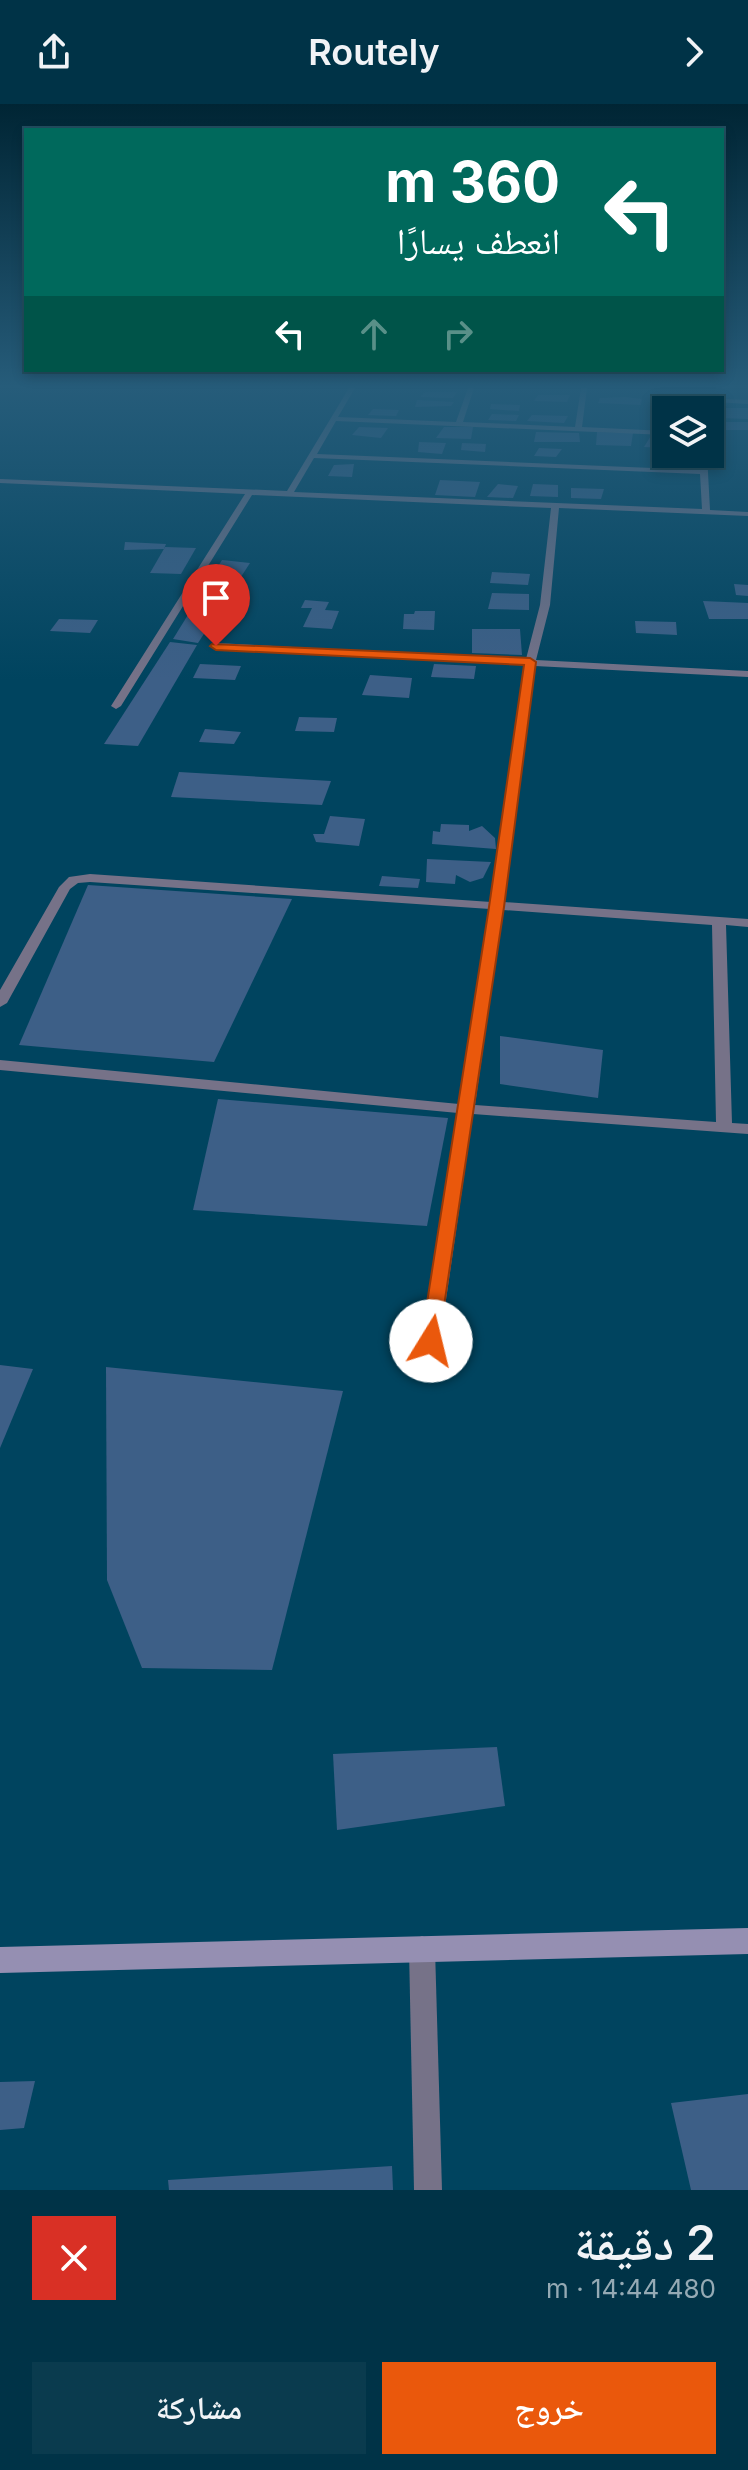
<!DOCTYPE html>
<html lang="ar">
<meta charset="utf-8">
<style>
:root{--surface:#003347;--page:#0a3b4e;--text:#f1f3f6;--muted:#95aab4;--line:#224e60;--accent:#ea580c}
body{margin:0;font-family:Inter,"Noto Naskh Arabic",sans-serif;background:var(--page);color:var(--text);direction:rtl;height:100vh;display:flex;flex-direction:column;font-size:30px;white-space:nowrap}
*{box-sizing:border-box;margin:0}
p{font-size:26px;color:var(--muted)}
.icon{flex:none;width:44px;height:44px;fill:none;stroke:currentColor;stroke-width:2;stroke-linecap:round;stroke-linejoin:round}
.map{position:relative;height:2086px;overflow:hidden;direction:ltr}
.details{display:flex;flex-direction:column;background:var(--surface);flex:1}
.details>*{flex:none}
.banner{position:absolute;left:24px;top:24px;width:700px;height:244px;border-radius:0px;box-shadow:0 4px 12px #0003,0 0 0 2px var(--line);direction:rtl;background:#00695c;color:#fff;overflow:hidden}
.controls{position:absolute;left:652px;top:292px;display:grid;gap:16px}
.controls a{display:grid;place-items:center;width:72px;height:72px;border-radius:0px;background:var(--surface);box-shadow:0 4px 12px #0003,0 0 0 2px var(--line);font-size:40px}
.pin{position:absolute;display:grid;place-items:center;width:68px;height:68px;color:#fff;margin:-82px -34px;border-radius:50% 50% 50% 0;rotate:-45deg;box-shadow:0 0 8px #0007}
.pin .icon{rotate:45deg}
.me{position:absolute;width:88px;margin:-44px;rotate:9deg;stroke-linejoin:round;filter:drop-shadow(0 0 6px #0008)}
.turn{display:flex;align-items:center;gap:28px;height:168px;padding:0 32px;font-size:36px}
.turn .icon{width:104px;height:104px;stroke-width:2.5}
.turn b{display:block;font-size:56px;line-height:68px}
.lanes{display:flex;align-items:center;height:76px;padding:0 32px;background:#0003;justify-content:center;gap:40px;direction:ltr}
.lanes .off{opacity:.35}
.round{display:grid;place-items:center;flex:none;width:84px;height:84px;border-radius:0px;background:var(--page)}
.summary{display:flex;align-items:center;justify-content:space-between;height:136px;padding:0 32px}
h1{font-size:48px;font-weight:600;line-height:60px}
.action{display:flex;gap:16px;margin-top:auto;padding:16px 32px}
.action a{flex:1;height:92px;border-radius:0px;background:var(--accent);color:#fff;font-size:32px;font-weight:600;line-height:92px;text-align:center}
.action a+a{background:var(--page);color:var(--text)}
header{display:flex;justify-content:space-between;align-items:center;height:104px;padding:0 32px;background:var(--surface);font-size:36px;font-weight:600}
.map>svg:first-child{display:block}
.building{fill:#3d5f87}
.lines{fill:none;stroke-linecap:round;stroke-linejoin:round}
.street{fill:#767288;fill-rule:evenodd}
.secondary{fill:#958fb2;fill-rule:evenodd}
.route{fill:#ea580c;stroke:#983908;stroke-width:2}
</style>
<header><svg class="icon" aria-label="forward" viewBox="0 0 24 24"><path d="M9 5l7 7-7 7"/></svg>Routely<svg class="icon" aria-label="share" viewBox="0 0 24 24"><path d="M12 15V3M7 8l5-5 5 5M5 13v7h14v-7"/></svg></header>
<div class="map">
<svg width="748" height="2086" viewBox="0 0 748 2086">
<rect width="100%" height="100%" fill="#00445f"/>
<g class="building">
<polygon points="425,288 457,288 453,294 420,293"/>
<polygon points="538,291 570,291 567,298 534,297"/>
<polygon points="653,292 682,294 684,297 655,300"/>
<polygon points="600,294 625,293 642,295 641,301 598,299"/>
<polygon points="417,296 454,298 451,302 415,303"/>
<polygon points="491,300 520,301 519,307 490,305"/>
<polygon points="722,304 748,304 748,315 722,314"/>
<polygon points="373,305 399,306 396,312 368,311"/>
<polygon points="492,310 519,311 516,317 488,316"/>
<polygon points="532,311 568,312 564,319 527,317"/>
<rect x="725" y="318" width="23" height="8"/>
<polygon points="359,323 388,324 381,334 352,331"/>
<polygon points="444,323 473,323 471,335 436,334"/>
<polygon points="536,328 579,329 580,338 534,338"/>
<polygon points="597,328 633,329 631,342 596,341"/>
<polygon points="652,330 666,330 666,344 644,343"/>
<polygon points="419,338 446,339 442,350 418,348"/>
<polygon points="462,339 486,340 485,348 461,346"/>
<polygon points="539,344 562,345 556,353 534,352"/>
<polygon points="354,360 352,373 328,372 334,361"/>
<polygon points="440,376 480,378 475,393 435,391"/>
<polygon points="498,380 518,382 513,394 487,393"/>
<polygon points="533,380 558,381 558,393 530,392"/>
<polygon points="571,384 604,385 601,395 571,394"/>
<polygon points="125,438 166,440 164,445 124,446"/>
<polygon points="165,443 196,444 181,470 150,469"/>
<polygon points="222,456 250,459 198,539 173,535"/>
<polygon points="492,468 530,470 528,481 490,479"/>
<polygon points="734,480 748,481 748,492 736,491"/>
<polygon points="492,489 529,490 529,506 488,505"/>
<polygon points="305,496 329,498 325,506 339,507 332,525 303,523 312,504 301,504"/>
<polygon points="703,497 748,499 748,515 709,515"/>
<polygon points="415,507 435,507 434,526 403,525 404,510 414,510"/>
<polygon points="59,515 98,516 90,529 50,527"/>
<polygon points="635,517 676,518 677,531 636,529"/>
<polygon points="472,525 520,525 522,551 472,549"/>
<polygon points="170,538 197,541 138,642 104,640"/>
<polygon points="200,560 241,562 235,576 193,574"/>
<polygon points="434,560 476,562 474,575 431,573"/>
<polygon points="370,571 412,574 409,594 362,591"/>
<polygon points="299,613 337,614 334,628 295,627"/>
<polygon points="205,625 241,628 234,640 199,638"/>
<polygon points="179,668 331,677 322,701 171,693"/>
<polygon points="330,712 365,715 359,742 316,738 313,730 324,730"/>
<polygon points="441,720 469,721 469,727 482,722 495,734 496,745 432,740 433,727 440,728"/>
<polygon points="427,755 491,758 483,774 470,778 456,771 455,780 426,778"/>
<polygon points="382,772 420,775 418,784 379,782"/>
<polygon points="88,781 292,795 214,958 19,941"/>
<polygon points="500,932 603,946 598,994 500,980"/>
<polygon points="218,995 448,1014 427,1122 193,1106"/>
<polygon points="0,1261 33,1265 0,1344"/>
<polygon points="106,1263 343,1287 272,1566 142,1564 107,1476"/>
<polygon points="497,1643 505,1702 337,1726 333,1650"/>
<polygon points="35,1977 24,2024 0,2026 0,1978"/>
<polygon points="748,1990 748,2086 691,2086 671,1999"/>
<polygon points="392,2062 393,2086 169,2086 168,2076"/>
</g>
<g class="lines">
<g class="street">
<path d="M349 284H355L338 313 456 318 468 284H474L463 318 575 323 581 284H587L582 323 666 327V331L336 317 317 350 700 366 699 350H707L710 406 748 408V412L559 404 550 501 536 556 748 567V573L535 562 504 798 748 815V823L726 821 732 1019 748 1020V1030L473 1010 440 1237 437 1242H425L422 1237 458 1009 0 966V956L459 1000 490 805 90 778 78 779 70 785 7 899 0 903V886L59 783 69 773 90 770 491 798 524 561 216 545 211 542 216 539 526 555 540 501 551 404 252 391 121 602 116 605 111 602 245 390 0 379V375L287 387ZM314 354 700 370 702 405 294 388ZM503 806 712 821 716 1018 475 1001Z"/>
<polygon points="699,294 748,296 748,300 697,297"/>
<polygon points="422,1832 431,1836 435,1845 442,2086 414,2086 409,1845 413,1836"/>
</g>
<polygon class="secondary" points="748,1824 748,1850 0,1869 0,1843"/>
</g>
<linearGradient id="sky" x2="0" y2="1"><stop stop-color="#002534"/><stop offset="0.49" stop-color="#265c7a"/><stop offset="1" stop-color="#265c7a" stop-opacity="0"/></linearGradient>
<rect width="748" height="576" fill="url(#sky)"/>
<polygon class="route" points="212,540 530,554 536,558 504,803 438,1242 424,1242 421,1237 489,803 524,561 216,546 210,542"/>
</svg>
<div class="controls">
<a><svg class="icon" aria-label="layers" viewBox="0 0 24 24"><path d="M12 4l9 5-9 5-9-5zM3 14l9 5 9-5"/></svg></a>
</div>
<div class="pin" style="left:216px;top:542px;background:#d93025"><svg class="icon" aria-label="arrive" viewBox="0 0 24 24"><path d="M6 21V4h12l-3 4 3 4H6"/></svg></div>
<svg class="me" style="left:431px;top:1237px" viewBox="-20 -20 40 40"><circle r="19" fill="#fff"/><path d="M0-13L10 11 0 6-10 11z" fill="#ea580c"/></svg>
<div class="banner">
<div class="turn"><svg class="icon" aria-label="left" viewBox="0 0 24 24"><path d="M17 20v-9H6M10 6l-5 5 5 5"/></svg><div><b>360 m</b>انعطف يسارًا</div></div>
<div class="lanes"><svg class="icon" aria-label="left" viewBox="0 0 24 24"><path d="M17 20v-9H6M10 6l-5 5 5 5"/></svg><svg class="icon off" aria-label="ahead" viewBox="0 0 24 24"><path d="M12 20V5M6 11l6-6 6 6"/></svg><svg class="icon off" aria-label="right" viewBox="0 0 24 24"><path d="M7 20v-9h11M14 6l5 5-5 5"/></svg></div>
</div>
</div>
<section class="details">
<div class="summary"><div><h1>2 دقيقة</h1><p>480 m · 14:44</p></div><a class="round" style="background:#d93025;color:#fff"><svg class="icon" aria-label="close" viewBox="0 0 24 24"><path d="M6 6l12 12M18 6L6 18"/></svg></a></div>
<div class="action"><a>خروج</a><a>مشاركة</a></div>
</section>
